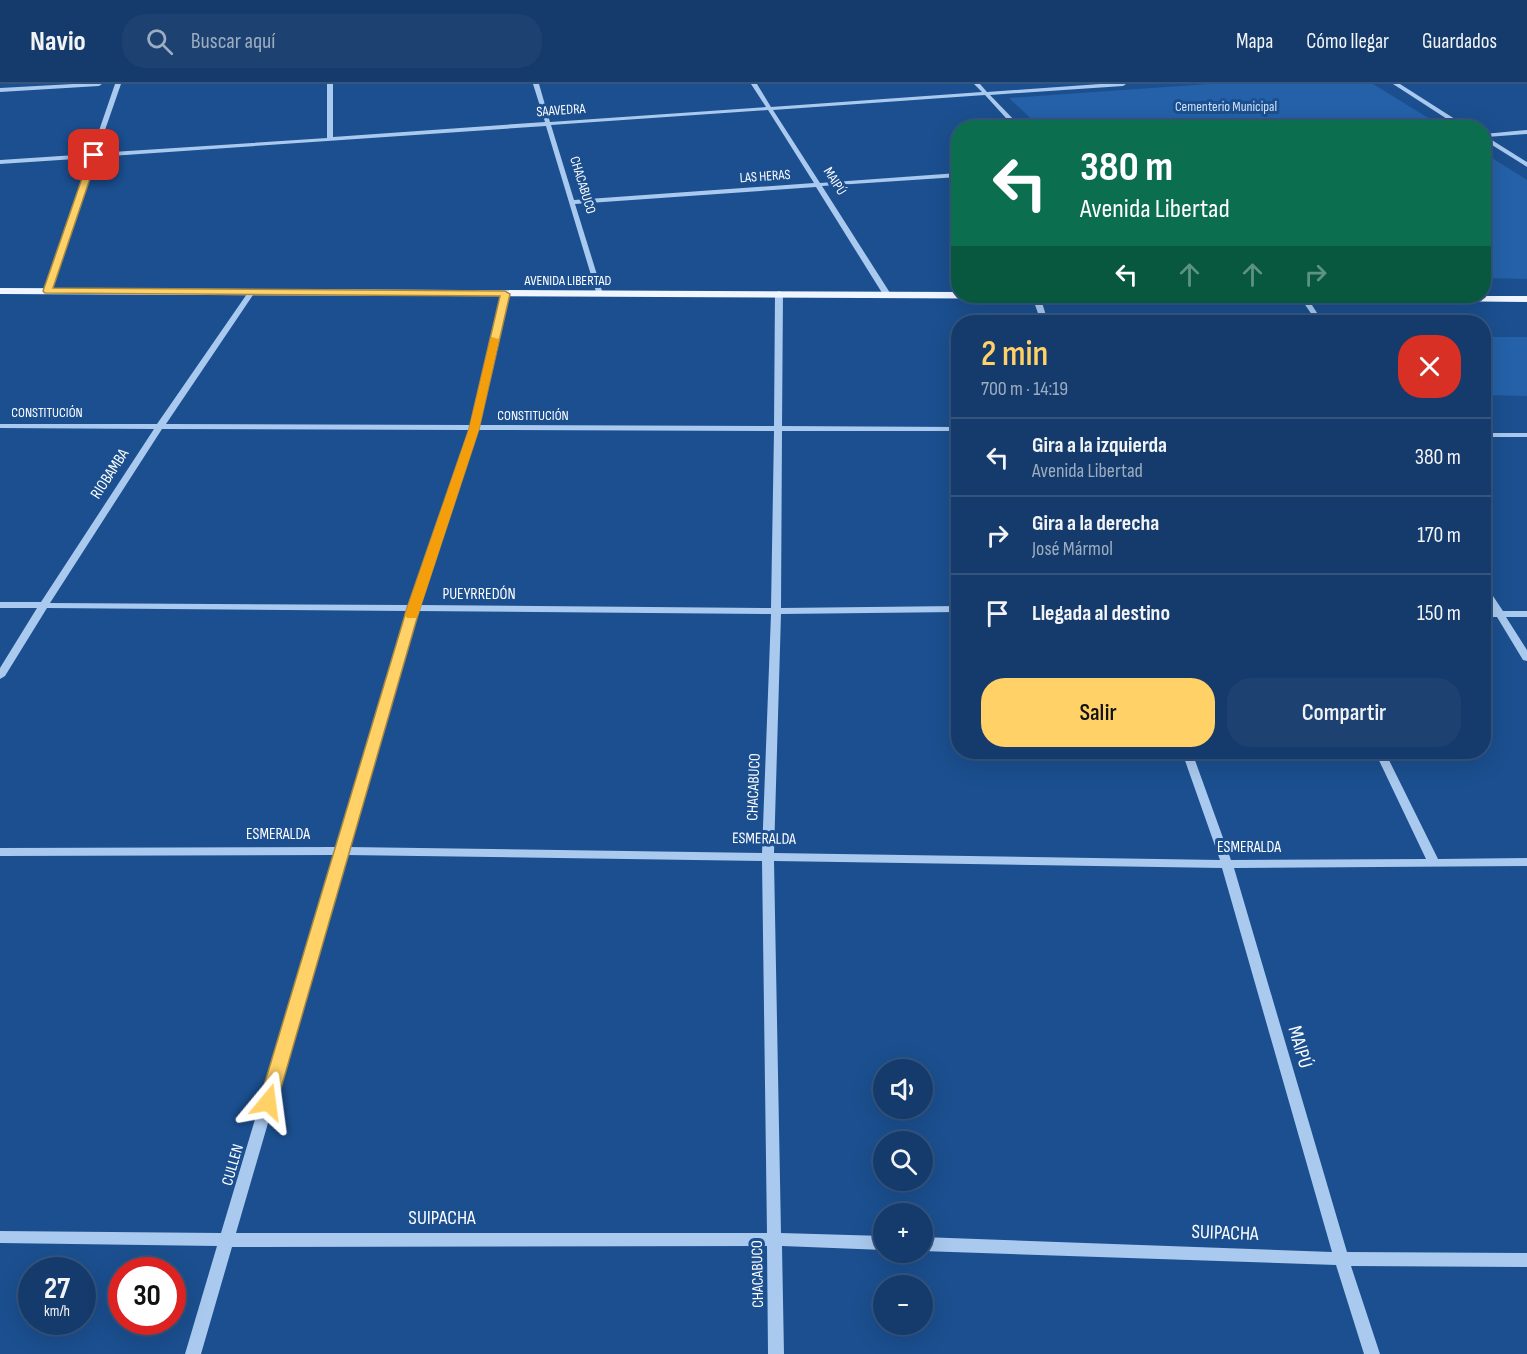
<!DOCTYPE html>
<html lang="es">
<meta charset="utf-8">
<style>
:root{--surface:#143b6b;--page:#1d4271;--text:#f1f3f6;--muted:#9dadc1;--line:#33557e;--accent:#ffd166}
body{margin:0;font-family:"Sofia Sans Condensed",sans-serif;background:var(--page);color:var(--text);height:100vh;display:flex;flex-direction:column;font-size:22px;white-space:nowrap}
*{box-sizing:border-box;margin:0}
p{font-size:20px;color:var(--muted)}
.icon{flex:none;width:33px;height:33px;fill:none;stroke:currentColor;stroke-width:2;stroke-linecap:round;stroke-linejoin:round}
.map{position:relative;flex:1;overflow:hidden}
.panel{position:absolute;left:951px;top:231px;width:540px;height:444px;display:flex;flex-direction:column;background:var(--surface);border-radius:24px;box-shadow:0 6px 24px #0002,0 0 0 2px var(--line)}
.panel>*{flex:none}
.guide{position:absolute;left:951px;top:36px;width:540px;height:183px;border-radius:24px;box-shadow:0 6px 24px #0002,0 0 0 2px var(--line);background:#0b6e4f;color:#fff;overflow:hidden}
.controls{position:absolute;left:873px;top:975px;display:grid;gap:12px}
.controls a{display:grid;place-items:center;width:60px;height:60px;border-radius:50%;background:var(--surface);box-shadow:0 6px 24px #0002,0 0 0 2px var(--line);font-size:30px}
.speed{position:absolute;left:18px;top:1173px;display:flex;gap:12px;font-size:30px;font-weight:700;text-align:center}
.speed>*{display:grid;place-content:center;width:78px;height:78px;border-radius:50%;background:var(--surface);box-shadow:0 6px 24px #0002,0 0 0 2px var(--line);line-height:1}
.speed small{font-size:15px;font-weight:400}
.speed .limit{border:9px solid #d22;background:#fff;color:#111}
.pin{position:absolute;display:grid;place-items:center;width:51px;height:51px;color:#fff;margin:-26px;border-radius:12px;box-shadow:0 3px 9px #0006}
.me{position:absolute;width:66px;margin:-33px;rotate:16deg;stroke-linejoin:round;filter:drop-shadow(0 0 4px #0008)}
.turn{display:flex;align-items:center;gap:21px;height:126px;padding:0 30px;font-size:27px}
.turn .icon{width:78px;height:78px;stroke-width:2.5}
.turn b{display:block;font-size:42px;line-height:51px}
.lanes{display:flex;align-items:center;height:57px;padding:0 30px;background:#0003;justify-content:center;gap:30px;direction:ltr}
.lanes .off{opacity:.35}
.round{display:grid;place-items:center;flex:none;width:63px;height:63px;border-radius:24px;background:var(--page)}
.head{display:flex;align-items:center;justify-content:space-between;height:102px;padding:0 30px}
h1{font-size:36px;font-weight:600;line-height:45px;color:var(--accent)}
.cta{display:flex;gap:12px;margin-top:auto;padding:12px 30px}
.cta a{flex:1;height:69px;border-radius:24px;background:var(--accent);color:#111;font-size:24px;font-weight:600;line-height:69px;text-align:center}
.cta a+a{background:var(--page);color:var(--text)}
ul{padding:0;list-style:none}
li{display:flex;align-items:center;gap:18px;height:78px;padding:0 30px;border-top:2px solid var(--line)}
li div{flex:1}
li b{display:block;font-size:22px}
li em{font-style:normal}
header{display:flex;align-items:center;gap:36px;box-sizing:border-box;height:84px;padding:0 30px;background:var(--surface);border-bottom:2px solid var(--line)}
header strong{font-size:28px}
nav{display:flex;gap:33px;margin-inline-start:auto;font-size:21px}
.search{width:420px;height:54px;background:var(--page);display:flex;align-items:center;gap:15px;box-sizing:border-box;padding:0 21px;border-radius:24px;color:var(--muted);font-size:22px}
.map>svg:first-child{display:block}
.green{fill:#2461a8}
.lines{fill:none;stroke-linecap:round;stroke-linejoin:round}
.minor{fill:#a9c9ee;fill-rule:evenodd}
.major{fill:#f0f6ff;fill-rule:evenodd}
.route{fill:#ffd166;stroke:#a68842;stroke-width:1.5}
.slow{fill:#f59e0b}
.labels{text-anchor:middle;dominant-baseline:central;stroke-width:6;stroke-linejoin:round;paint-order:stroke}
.far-park-label{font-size:14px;fill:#cfe3fa;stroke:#1b4f8f}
.far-street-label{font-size:14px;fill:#fff;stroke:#1b4f8f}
.street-label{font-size:16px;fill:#fff;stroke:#1b4f8f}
.near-street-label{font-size:20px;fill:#fff;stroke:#1b4f8f}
</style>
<header>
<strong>Navio</strong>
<div class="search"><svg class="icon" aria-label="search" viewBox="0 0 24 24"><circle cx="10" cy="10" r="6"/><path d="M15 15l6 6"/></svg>Buscar aquí</div>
<nav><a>Mapa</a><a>Cómo llegar</a><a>Guardados</a></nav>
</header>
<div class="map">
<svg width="1527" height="1270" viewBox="0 0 1527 1270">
<rect width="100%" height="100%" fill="#1b4f8f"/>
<g class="green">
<polygon points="1208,0 1373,0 1443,43 1040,43 1009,14"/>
<polygon points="1484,69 1527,96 1527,195 1484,194"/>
<polygon points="1484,253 1527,253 1527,312 1484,311"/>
</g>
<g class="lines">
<g class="minor">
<polygon points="73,0 102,0 99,2 0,8 0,4"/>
<path d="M115 0H121L97 69 327 54V0H333V53L545 38 533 0H539L550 38 766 23 751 0H757L771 23 982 8 974 0H980L987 8 1100 0H1126L1123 2 990 11 1022 44H1015L985 11 773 26 820 99 958 89V93L822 102 892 212 888 214 884 212 816 103 575 120 603 210 597 211 546 42 96 73 52 207 46 208 44 207 90 74 0 80V76L91 70ZM768 26 814 99 574 116 551 41Z"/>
<polygon points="1393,0 1400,0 1469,44 1461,44"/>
<polygon points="1527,46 1527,50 1487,53 1527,78 1527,83 1484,56 1484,50"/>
<path d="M251 206 255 208 166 340 471 341 501 210 505 208 509 210 479 341 774 342 775 209 779 207 783 209 782 342 958 343V347H782L781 524 958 522V528L781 530 774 769 1220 776 1182 668H1192L1231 776 1426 775 1375 668H1385L1438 775 1527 774V782L1234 784 1347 1168 1527 1169V1183L1351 1182 1380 1270H1364L1336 1181 922 1167V1153L1332 1168 1222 784 774 777 781 1149 884 1152V1166L782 1162 784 1270H768L767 1162 232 1163 201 1270H185L217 1162 0 1159V1147L221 1149 334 771 0 772V764L337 763 407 527 47 524 5 592 0 595V584L37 524H0V518H41L154 345 0 344V340H157L249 207ZM162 345 469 346 409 521 50 519ZM477 346 774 347 771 524 419 521ZM417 527 771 530 762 769 348 763ZM346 771 762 777 767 1149H236Z"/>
<polygon points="1032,212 1040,212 1048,238 1041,238"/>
<polygon points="1299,212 1306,212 1323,238 1317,238"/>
<rect x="1484" y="349" width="43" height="4"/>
<polygon points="1484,502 1487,503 1503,527 1527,527 1527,533 1506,533 1527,566 1527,577 1523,576 1497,533 1484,533 1484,527 1493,527 1484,512"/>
</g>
<g class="major">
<polygon points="0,204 958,208 958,212 1104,212 1099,215 0,210"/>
<polygon points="1243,212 1527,212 1527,218 1248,215"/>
</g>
</g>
<polygon class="route" points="94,69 98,71 53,204 505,207 510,210 479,345 420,524 277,1018 274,1024 268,1026 262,1024 259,1018 407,524 469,345 500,212 45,209 43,207 90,71"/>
<polygon class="slow" points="491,253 499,255 479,345 418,531 416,534 407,534 405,531 469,345"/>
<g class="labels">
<g class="far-park-label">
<text x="1226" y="22">Cementerio Municipal</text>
</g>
<g class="far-street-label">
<text transform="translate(561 26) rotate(-4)">SAAVEDRA</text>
<text transform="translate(765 92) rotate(-4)">LAS HERAS</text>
<text transform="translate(835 97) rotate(58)">MAIPÚ</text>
<text transform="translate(583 101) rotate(73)">CHACABUCO</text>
<text x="568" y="196">AVENIDA LIBERTAD</text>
<text x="47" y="328">CONSTITUCIÓN</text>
<text x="533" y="331">CONSTITUCIÓN</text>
</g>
<g class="street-label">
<text transform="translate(110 390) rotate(-57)">RIOBAMBA</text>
<text x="479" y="510">PUEYRREDÓN</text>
<text transform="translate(754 703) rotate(-88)">CHACABUCO</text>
<text x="278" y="750">ESMERALDA</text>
<text transform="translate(764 755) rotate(1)">ESMERALDA</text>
<text x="1249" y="763">ESMERALDA</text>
<text transform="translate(233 1081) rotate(-74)">CULLEN</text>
<text transform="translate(758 1190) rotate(-91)">CHACABUCO</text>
</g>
<g class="near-street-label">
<text transform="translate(1300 963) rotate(74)">MAIPÚ</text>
<text x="442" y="1134">SUIPACHA</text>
<text transform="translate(1225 1149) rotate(2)">SUIPACHA</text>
</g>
</g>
</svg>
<div class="controls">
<a><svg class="icon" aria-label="sound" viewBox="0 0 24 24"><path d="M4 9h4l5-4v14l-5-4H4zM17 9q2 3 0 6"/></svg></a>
<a><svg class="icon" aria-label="search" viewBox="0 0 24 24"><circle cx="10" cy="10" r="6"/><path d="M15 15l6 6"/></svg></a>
<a>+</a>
<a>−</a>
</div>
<div class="speed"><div>27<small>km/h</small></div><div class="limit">30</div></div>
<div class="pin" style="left:94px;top:71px;background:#d93025"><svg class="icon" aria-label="arrive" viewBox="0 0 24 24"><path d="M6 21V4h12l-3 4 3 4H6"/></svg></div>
<svg class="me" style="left:268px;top:1018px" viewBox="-20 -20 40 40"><path d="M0-17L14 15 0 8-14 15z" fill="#ffd166" stroke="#fff" stroke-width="4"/></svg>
<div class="guide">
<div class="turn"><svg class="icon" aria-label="left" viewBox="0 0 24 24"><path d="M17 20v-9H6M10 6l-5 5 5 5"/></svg><div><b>380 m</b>Avenida Libertad</div></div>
<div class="lanes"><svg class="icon" aria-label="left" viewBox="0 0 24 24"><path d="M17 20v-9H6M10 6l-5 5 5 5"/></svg><svg class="icon off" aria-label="ahead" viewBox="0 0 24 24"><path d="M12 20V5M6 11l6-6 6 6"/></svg><svg class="icon off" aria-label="ahead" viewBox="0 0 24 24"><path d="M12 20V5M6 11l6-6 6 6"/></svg><svg class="icon off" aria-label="right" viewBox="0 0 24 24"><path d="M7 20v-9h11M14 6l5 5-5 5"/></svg></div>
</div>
<section class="panel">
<div class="head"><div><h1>2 min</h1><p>700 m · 14:19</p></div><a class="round" style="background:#d93025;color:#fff"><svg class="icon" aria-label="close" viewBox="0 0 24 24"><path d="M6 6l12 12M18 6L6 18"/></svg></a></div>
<ul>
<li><svg class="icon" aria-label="left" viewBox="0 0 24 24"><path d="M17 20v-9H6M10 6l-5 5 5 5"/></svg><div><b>Gira a la izquierda</b><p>Avenida Libertad</p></div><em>380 m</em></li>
<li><svg class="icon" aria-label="right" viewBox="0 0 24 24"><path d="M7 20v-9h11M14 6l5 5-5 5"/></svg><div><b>Gira a la derecha</b><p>José Mármol</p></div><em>170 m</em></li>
<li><svg class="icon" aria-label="arrive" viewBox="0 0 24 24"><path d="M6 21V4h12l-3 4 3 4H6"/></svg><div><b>Llegada al destino</b></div><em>150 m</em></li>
</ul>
<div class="cta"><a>Salir</a><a>Compartir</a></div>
</section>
</div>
